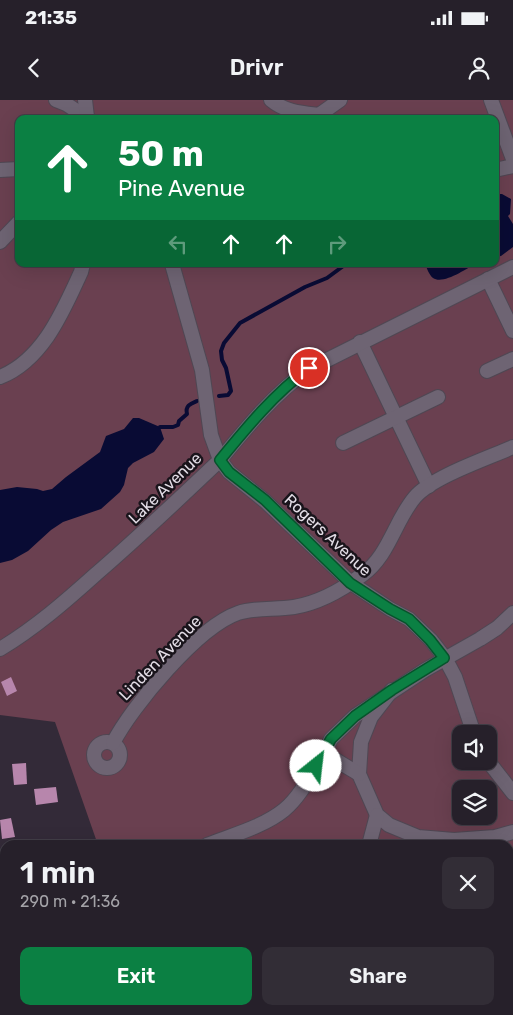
<!DOCTYPE html>
<meta charset="utf-8">
<style>
:root{--surface:#26202a;--page:#322d36;--text:#f1f3f6;--muted:#a4a3a8;--line:#423e47;--accent:#0b8043}
body{margin:0;font-family:Rubik,sans-serif;background:var(--page);color:var(--text);height:100vh;display:flex;flex-direction:column;font-size:19px;white-space:nowrap}
*{box-sizing:border-box;margin:0}
p{font-size:16px;color:var(--muted)}
.icon{flex:none;width:28px;height:28px;fill:none;stroke:currentColor;stroke-width:2;stroke-linecap:round;stroke-linejoin:round}
.map{position:relative;flex:1;overflow:hidden}
.details{position:absolute;left:0px;top:740px;width:514px;height:175px;display:flex;flex-direction:column;background:var(--surface);border-radius:15px 15px 0 0;box-shadow:0 5px 20px #0002,0 0 0 1px var(--line)}
.details>*{flex:none}
.top-card{position:absolute;left:15px;top:15px;width:484px;height:152px;border-radius:10px;box-shadow:0 5px 20px #0002,0 0 0 1px var(--line);background:#0b8043;color:#fff;overflow:hidden}
.buttons{position:absolute;left:452px;top:625px;display:grid;gap:10px}
.buttons a{display:grid;place-items:center;width:45px;height:45px;border-radius:10px;background:var(--surface);box-shadow:0 5px 20px #0002,0 0 0 1px var(--line);font-size:25px}
.pin{position:absolute;display:grid;place-items:center;width:42px;height:42px;color:#fff;margin:-21px;border:2px solid #fff;border-radius:50%;box-shadow:0 1px 5px #0007}
.me{position:absolute;width:55px;margin:-28px;rotate:29deg;stroke-linejoin:round;filter:drop-shadow(0 0 4px #0008)}
.turn{display:flex;align-items:center;gap:18px;height:105px;padding:0 20px;font-size:22px}
.turn .icon{width:65px;height:65px;stroke-width:2.5}
.turn b{display:block;font-size:35px;line-height:42px}
.lanes{display:flex;align-items:center;height:48px;padding:0 20px;background:#0003;justify-content:center;gap:25px;direction:ltr}
.lanes .off{opacity:.35}
.round{display:grid;place-items:center;flex:none;width:52px;height:52px;border-radius:10px;background:var(--page)}
.overview{display:flex;align-items:center;justify-content:space-between;height:85px;padding:0 20px}
h1{font-size:30px;font-weight:600;line-height:38px}
.action{display:flex;gap:10px;margin-top:auto;padding:10px 20px}
.action a{flex:1;height:58px;border-radius:10px;background:var(--accent);color:#fff;font-size:20px;font-weight:600;line-height:58px;text-align:center}
.action a+a{background:var(--page);color:var(--text)}
.status{display:flex;justify-content:space-between;align-items:center;height:35px;padding:0 25px;background:var(--surface);direction:ltr}
.status svg{height:14px;fill:currentColor}
header{display:flex;justify-content:space-between;align-items:center;height:65px;padding:0 20px;background:var(--surface);font-size:22px;font-weight:600}
.map>svg:first-child{display:block}
.green{fill:#6a4050;fill-rule:evenodd}
.water{fill:#090b34}
.lines{fill:none;stroke-linecap:round;stroke-linejoin:round}
.stream{stroke:#090b34;stroke-width:4}
.building{fill:#b786ac}
.minor-casing{stroke:#4f4753;stroke-width:16}
.minor{stroke:#6e6473;stroke-width:14}
.route-casing{stroke:#07532c;stroke-width:12}
.route{stroke:#0b8043;stroke-width:9}
.labels{text-anchor:middle;dominant-baseline:central;stroke-width:5;stroke-linejoin:round;paint-order:stroke}
.street-label{font-size:16px;fill:#e3dde6;stroke:#19141b}
</style>
<div class="status"><b>21:35</b><svg viewBox="0 0 49 12"><path d="M0 12V9h3v3zM5 12V6h3v6zM10 12V3h3v9zM15 12V0h3v12zM26 1h20v11H26zM47 4h2v5h-2z"/></svg></div>
<header><svg class="icon" aria-label="back" viewBox="0 0 24 24"><path d="M15 5l-7 7 7 7"/></svg>Drivr<svg class="icon" aria-label="person" viewBox="0 0 24 24"><circle cx="12" cy="8" r="4"/><path d="M4 21q1-7 8-7t8 7"/></svg></header>
<div class="map">
<svg width="513" height="915" viewBox="0 0 513 915">
<rect width="100%" height="100%" fill="#332a38"/>
<path class="green" d="M0 0H513V915H158L157 910H509V745H98L55 622 0 615ZM19 19H495V164H19ZM461 634H489V661H461ZM461 689H489V716H461Z"/>
<g class="water">
<polygon points="495,94 502,94 511,99 510,114 508,116 513,124 513,147 501,156 495,157"/>
<path d="M425 164H475C466 169 443 185 433 178 429 175 427 168 425 164Z"/>
<polygon points="133,318 139,318 160,327 164,339 154,352 133,363 128,368 124,385 120,392 101,409 63,422 51,430 28,451 12,460 0,463 0,390 17,387 37,389 43,391 52,389 66,377 100,352 106,336 124,329"/>
</g>
<g class="lines">
<g class="stream">
<polyline points="219,296 228,295 231,291 226,268 222,260 221,251 224,243 240,223 305,187 327,178 346,164"/>
<path d="M160 327H173L178 325 179 321 187 314C185 306 190 304 197 301"/>
</g>
</g>
<g class="building">
<polygon points="11,577 17,591 7,596 1,582"/>
<polygon points="26,663 27,684 14,685 12,664"/>
<polygon points="56,687 58,702 36,705 34,689"/>
<polygon points="11,718 15,737 2,739 0,720"/>
</g>
<g class="lines">
<defs>
<g id="minor">
<polyline points="56,0 66,4 89,19"/>
<polyline points="85,0 87,17"/>
<path d="M271 0C285 12 302 13 319 15"/>
<polyline points="491,0 513,59"/>
<polyline points="311,19 319,15 340,0"/>
<polyline points="0,70 19,69"/>
<polyline points="495,70 513,66"/>
<polyline points="0,142 19,122"/>
<polyline points="488,179 513,231"/>
<polyline points="360,242 429,386"/>
<polyline points="487,271 513,259"/>
<path d="M0 277C43 260 63 211 81 172L83 164"/>
<polyline points="343,343 438,297"/>
<path d="M0 549C35 528 66 501 96 474 139 437 179 399 220 360L211 335 202 270 172 164"/>
<polyline points="392,590 371,617 361,642 359,674 377,715 389,725 418,737 454,740 495,737 513,732"/>
<path d="M474 634 455 577 445 558 431 540 409 519 390 509 351 483 265 401 229 372 220 360C247 327 274 294 309 269L513 167"/>
<circle cx="107" cy="655" r="13"/>
<path d="M113 643C132 606 198 527 238 513 256 507 275 510 294 507 319 503 343 489 362 475 389 456 395 420 415 397 432 377 488 358 513 347"/>
<polyline points="488,661 513,693"/>
<polyline points="359,674 324,653 331,639 355,616 425,570 480,539 497,528 513,513"/>
<path d="M207 745C232 735 263 727 284 710 302 695 312 672 324 653"/>
<polyline points="369,745 377,715"/>
<polyline points="0,760 5,760"/>
<polyline points="509,810 513,809"/>
<polyline points="509,907 513,906"/>
<polyline points="71,910 73,915"/>
<polyline points="416,910 417,915"/>
<polyline points="482,915 499,910"/>
</g>
</defs>
<use href="#minor" class="minor-casing"/>
<use href="#minor" class="minor"/>
</g>
<g class="lines">
<defs>
<path id="route" d="M309 268C274 294 247 327 220 360L229 372 265 400 350 483 390 509 409 519 430 540 444 558 392 590 355 616 331 639 316 666"/>
</defs>
<use href="#route" class="route-casing"/>
<use href="#route" class="route"/>
</g>
<g class="labels">
<g class="street-label">
<text transform="translate(165 388) rotate(-44)">Lake Avenue</text>
<text transform="translate(328 435) rotate(43)">Rogers Avenue</text>
<text transform="translate(160 558) rotate(-46)">Linden Avenue</text>
</g>
</g>
</svg>
<div class="buttons">
<a><svg class="icon" aria-label="sound" viewBox="0 0 24 24"><path d="M4 9h4l5-4v14l-5-4H4zM17 9q2 3 0 6"/></svg></a>
<a><svg class="icon" aria-label="layers" viewBox="0 0 24 24"><path d="M12 4l9 5-9 5-9-5zM3 14l9 5 9-5"/></svg></a>
</div>
<div class="pin" style="left:309px;top:268px;background:#d93025"><svg class="icon" aria-label="arrive" viewBox="0 0 24 24"><path d="M6 21V4h12l-3 4 3 4H6"/></svg></div>
<svg class="me" style="left:316px;top:666px" viewBox="-20 -20 40 40"><circle r="19" fill="#fff"/><path d="M0-13L10 11 0 6-10 11z" fill="#0b8043"/></svg>
<div class="top-card">
<div class="turn"><svg class="icon" aria-label="ahead" viewBox="0 0 24 24"><path d="M12 20V5M6 11l6-6 6 6"/></svg><div><b>50 m</b>Pine Avenue</div></div>
<div class="lanes"><svg class="icon off" aria-label="left" viewBox="0 0 24 24"><path d="M17 20v-9H6M10 6l-5 5 5 5"/></svg><svg class="icon" aria-label="ahead" viewBox="0 0 24 24"><path d="M12 20V5M6 11l6-6 6 6"/></svg><svg class="icon" aria-label="ahead" viewBox="0 0 24 24"><path d="M12 20V5M6 11l6-6 6 6"/></svg><svg class="icon off" aria-label="right" viewBox="0 0 24 24"><path d="M7 20v-9h11M14 6l5 5-5 5"/></svg></div>
</div>
<section class="details">
<div class="overview"><div><h1>1 min</h1><p>290 m · 21:36</p></div><a class="round"><svg class="icon" aria-label="close" viewBox="0 0 24 24"><path d="M6 6l12 12M18 6L6 18"/></svg></a></div>
<div class="action"><a>Exit</a><a>Share</a></div>
</section>
</div>
